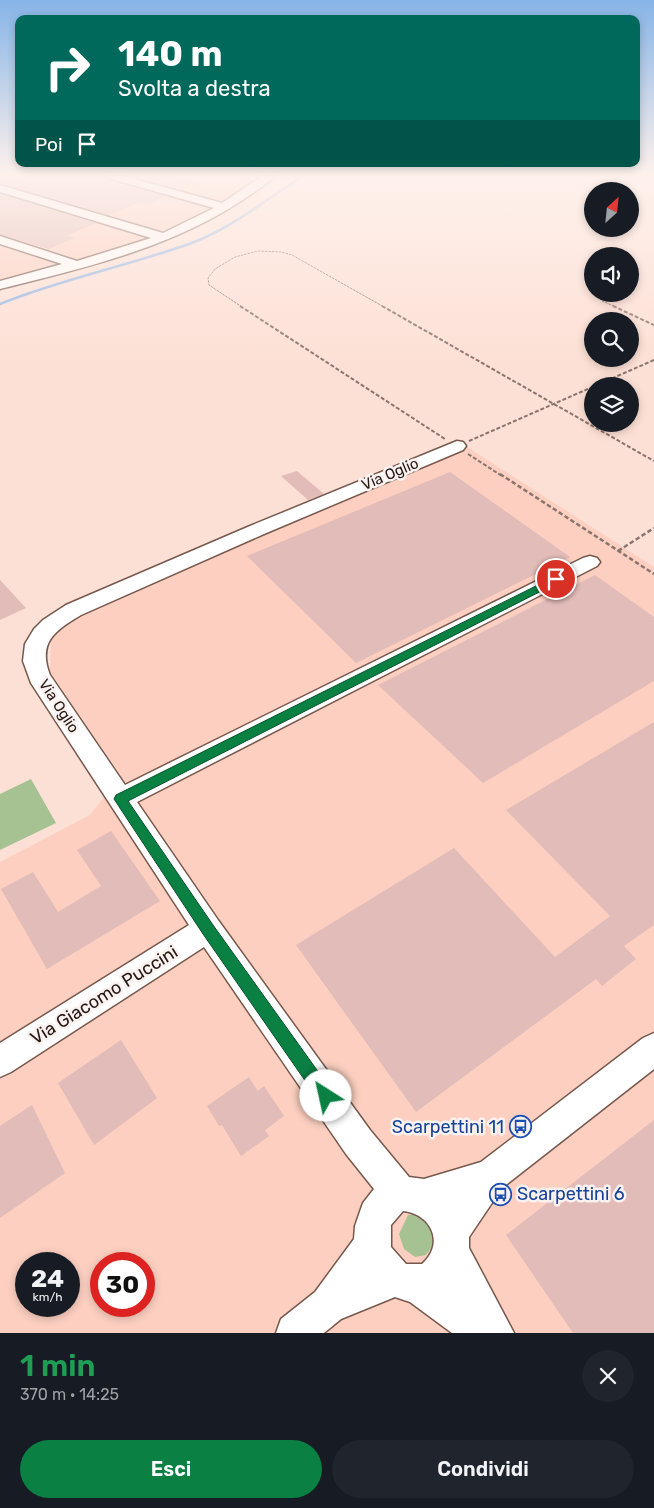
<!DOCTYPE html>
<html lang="it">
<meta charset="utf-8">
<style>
:root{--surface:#171b24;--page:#20242c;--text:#f1f3f6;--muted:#9ea1a6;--accent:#0b8043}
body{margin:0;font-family:Rubik,sans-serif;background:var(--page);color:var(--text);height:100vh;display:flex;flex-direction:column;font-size:19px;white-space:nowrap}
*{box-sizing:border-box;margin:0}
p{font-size:16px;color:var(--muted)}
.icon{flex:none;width:28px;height:28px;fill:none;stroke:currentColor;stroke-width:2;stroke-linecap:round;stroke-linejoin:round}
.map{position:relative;height:1333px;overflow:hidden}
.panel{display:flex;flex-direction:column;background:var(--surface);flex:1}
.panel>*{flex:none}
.hud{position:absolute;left:15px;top:15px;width:625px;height:152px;border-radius:10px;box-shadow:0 2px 8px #0003;background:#00695c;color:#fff;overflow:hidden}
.needle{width:32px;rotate:27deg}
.buttons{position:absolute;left:584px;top:182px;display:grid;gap:10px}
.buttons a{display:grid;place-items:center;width:55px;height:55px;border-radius:50%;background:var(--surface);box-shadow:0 2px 8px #0003;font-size:25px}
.speed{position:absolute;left:15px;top:1252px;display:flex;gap:10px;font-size:25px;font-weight:700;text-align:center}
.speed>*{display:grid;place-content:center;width:65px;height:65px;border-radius:50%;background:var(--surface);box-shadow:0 2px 8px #0003;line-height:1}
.speed small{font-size:12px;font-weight:400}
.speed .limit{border:8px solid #d22;background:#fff;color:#111}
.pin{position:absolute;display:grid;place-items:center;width:42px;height:42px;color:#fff;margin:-21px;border:2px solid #fff;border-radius:50%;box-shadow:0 1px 5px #0007}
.me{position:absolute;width:55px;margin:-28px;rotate:325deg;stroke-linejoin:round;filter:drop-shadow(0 0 4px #0008)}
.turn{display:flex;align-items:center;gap:18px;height:105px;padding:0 20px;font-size:22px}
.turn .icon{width:65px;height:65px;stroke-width:2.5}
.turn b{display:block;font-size:35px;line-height:42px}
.then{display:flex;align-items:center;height:48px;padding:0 20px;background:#0003;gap:10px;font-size:19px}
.round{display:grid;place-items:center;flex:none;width:52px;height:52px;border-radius:26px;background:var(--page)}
.summary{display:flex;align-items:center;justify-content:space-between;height:85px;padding:0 20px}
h1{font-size:30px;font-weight:600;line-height:38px;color:#1e9e55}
.action{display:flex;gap:10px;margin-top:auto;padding:10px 20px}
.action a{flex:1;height:58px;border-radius:30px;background:var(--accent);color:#fff;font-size:20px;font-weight:600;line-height:58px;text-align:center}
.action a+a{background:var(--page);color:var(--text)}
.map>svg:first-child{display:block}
.built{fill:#fccfc0;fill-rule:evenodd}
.green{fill:#a7c292}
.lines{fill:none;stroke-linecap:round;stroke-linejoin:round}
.stream{stroke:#93b5e5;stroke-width:2.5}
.building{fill:#e2bcb8}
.minor-casing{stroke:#77584d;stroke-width:3}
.path-far2{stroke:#8a756e;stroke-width:1;stroke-dasharray:2.5 1;stroke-linecap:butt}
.path-far1{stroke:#8a756e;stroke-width:2;stroke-dasharray:4 2;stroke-linecap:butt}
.path{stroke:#8a756e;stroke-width:2.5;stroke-dasharray:4.5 2.5;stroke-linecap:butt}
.minor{fill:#fff;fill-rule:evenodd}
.route{fill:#0b8043;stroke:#07532c}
.labels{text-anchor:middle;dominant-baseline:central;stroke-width:5;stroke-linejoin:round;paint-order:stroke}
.street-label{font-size:15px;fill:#271a15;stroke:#faf2f0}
.near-street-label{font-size:18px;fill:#271a15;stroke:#faf2f0}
.near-transit-label{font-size:18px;fill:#164399;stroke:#faf2f0;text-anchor:end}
</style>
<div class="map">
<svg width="654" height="1333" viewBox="0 0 654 1333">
<rect width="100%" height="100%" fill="#fde0d5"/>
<g class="built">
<polygon points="0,176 274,176 232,207 184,233 116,259 0,290"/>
<path d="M461 443 654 567V1333H0V862L90 815 121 775 50 672 51 640 74 600ZM26 1264H69V1306H26ZM101 1264H144V1306H101Z"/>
</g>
<g class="green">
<polygon points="31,779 56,823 0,850 0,794"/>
<polygon points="420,1214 432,1223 435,1243 426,1255 415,1257 404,1249 399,1234 408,1215"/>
</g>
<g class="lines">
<path class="stream" d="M0 304C62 279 127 266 189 244 229 230 267 199 303 176"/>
</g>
<g class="building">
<polygon points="12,176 105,176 107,180 166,196 148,204 140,202 109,215 0,183 0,180"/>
<polygon points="131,176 178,176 202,183 183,190"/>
<polygon points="0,194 96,223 66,236 74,238 49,249 23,241 0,234"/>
<polygon points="297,471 324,494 308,500 281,476"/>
<polygon points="450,472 570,557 356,663 247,556"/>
<polygon points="595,575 654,617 654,681 483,783 378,685"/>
<polygon points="0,580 26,608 0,620"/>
<polygon points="654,722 654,925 624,946 636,959 602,986 596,979 416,1112 296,945 454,848 555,957 610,916 506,810"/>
<polygon points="111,831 160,901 47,969 1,889 33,872 58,912 101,886 77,850"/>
<polygon points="121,1040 157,1098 94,1145 58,1083"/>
<polygon points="249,1077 258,1091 264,1086 284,1116 265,1130 269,1136 241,1156 222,1125 219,1126 207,1106"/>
<polygon points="32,1105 65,1173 0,1218 0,1126"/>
<polygon points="654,1120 654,1333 573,1333 506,1235"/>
</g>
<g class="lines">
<defs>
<g id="minor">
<path d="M107 176H124L222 203 262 176H274C267 185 254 192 244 199 171 248 84 268 0 289V281L62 264 0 244V236L77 261 151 238 0 192V185L163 233 214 208 108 178Z"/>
<path d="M457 441 463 442 466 446 463 450 264 534 81 615C56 630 37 642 50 675L125 785 583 558 590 556 597 558 600 562 597 566 137 802 218 920 370 1130 409 1177 424 1179 481 1162 643 1038 654 1033V1069L502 1188 469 1237V1248L514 1333H452L410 1302 395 1297 341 1319 324 1333H276L281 1319 315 1292 354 1239 355 1226 363 1203 374 1189 346 1154 204 947 11 1072 0 1077V1043L189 925 31 683 23 661 25 644 34 629 43 620 66 605 250 526ZM403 1211C432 1214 445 1244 422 1264H406L391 1247V1225Z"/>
</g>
</defs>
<use href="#minor" class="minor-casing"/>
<g class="path-far2">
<polyline points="280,180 286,176"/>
<polyline points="602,301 616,307"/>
<polyline points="242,307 209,285 208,278 215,269 235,257 258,251 281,252 292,255 384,307"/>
</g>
<g class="path-far1">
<polyline points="240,306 445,439"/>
<polyline points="382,306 654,461"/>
<polyline points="613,306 654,325"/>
<polyline points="469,441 654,360"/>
<polyline points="468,454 502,476"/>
</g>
<g class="path">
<polyline points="500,474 654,574"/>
<polyline points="618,551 654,528"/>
</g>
<use href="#minor" class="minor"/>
</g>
<linearGradient id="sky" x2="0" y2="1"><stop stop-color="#86b4e7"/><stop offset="0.48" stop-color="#fef1ec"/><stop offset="1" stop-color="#fef1ec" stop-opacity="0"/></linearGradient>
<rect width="654" height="363" fill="url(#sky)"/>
<polygon class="route" points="556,576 559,577 559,582 128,801 213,925 332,1091 335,1096 332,1102 326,1105 320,1102 203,934 114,799 116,795"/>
<defs>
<symbol id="bus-ring" viewBox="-11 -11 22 22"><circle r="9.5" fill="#faf2f0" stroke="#1a4fb4" stroke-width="1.5"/><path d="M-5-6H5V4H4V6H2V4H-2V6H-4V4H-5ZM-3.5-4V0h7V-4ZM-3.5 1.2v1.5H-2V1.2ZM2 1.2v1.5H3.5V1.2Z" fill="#1a4fb4"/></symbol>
</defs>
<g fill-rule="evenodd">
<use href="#bus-ring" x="508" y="1114" width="25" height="25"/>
<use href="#bus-ring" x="488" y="1182" width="25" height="25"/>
</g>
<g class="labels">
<g class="street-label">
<text transform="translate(390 474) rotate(-23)">Via Oglio</text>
<text transform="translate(59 706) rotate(57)">Via Oglio</text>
</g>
<g class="near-street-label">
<text transform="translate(104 995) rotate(-32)">Via Giacomo Puccini</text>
</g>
<g class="near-transit-label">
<text x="504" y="1127">Scarpettini 11</text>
<text x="517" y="1194" text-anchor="start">Scarpettini 6</text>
</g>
</g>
</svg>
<div class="buttons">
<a><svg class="needle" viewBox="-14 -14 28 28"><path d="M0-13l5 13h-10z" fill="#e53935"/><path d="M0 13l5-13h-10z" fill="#9ea1a6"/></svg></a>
<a><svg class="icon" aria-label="sound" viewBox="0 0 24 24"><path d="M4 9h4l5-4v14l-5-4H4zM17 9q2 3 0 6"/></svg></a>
<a><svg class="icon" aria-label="search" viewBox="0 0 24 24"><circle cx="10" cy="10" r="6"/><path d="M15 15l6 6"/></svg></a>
<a><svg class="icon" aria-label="layers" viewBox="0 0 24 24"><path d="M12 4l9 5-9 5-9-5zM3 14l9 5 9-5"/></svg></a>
</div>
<div class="speed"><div>24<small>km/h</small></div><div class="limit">30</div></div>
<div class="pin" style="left:556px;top:579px;background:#d93025"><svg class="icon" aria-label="arrive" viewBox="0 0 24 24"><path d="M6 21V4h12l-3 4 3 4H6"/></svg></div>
<svg class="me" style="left:326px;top:1096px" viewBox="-20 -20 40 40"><circle r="19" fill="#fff"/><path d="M0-13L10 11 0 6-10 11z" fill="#0b8043"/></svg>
<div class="hud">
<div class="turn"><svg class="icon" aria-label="right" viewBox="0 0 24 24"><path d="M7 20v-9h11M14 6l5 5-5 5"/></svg><div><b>140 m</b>Svolta a destra</div></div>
<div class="then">Poi<svg class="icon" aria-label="arrive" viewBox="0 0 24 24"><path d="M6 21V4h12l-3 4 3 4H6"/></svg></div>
</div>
</div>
<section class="panel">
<div class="summary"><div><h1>1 min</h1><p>370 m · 14:25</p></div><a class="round"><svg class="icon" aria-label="close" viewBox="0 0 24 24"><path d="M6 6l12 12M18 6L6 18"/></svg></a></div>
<div class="action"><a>Esci</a><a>Condividi</a></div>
</section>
